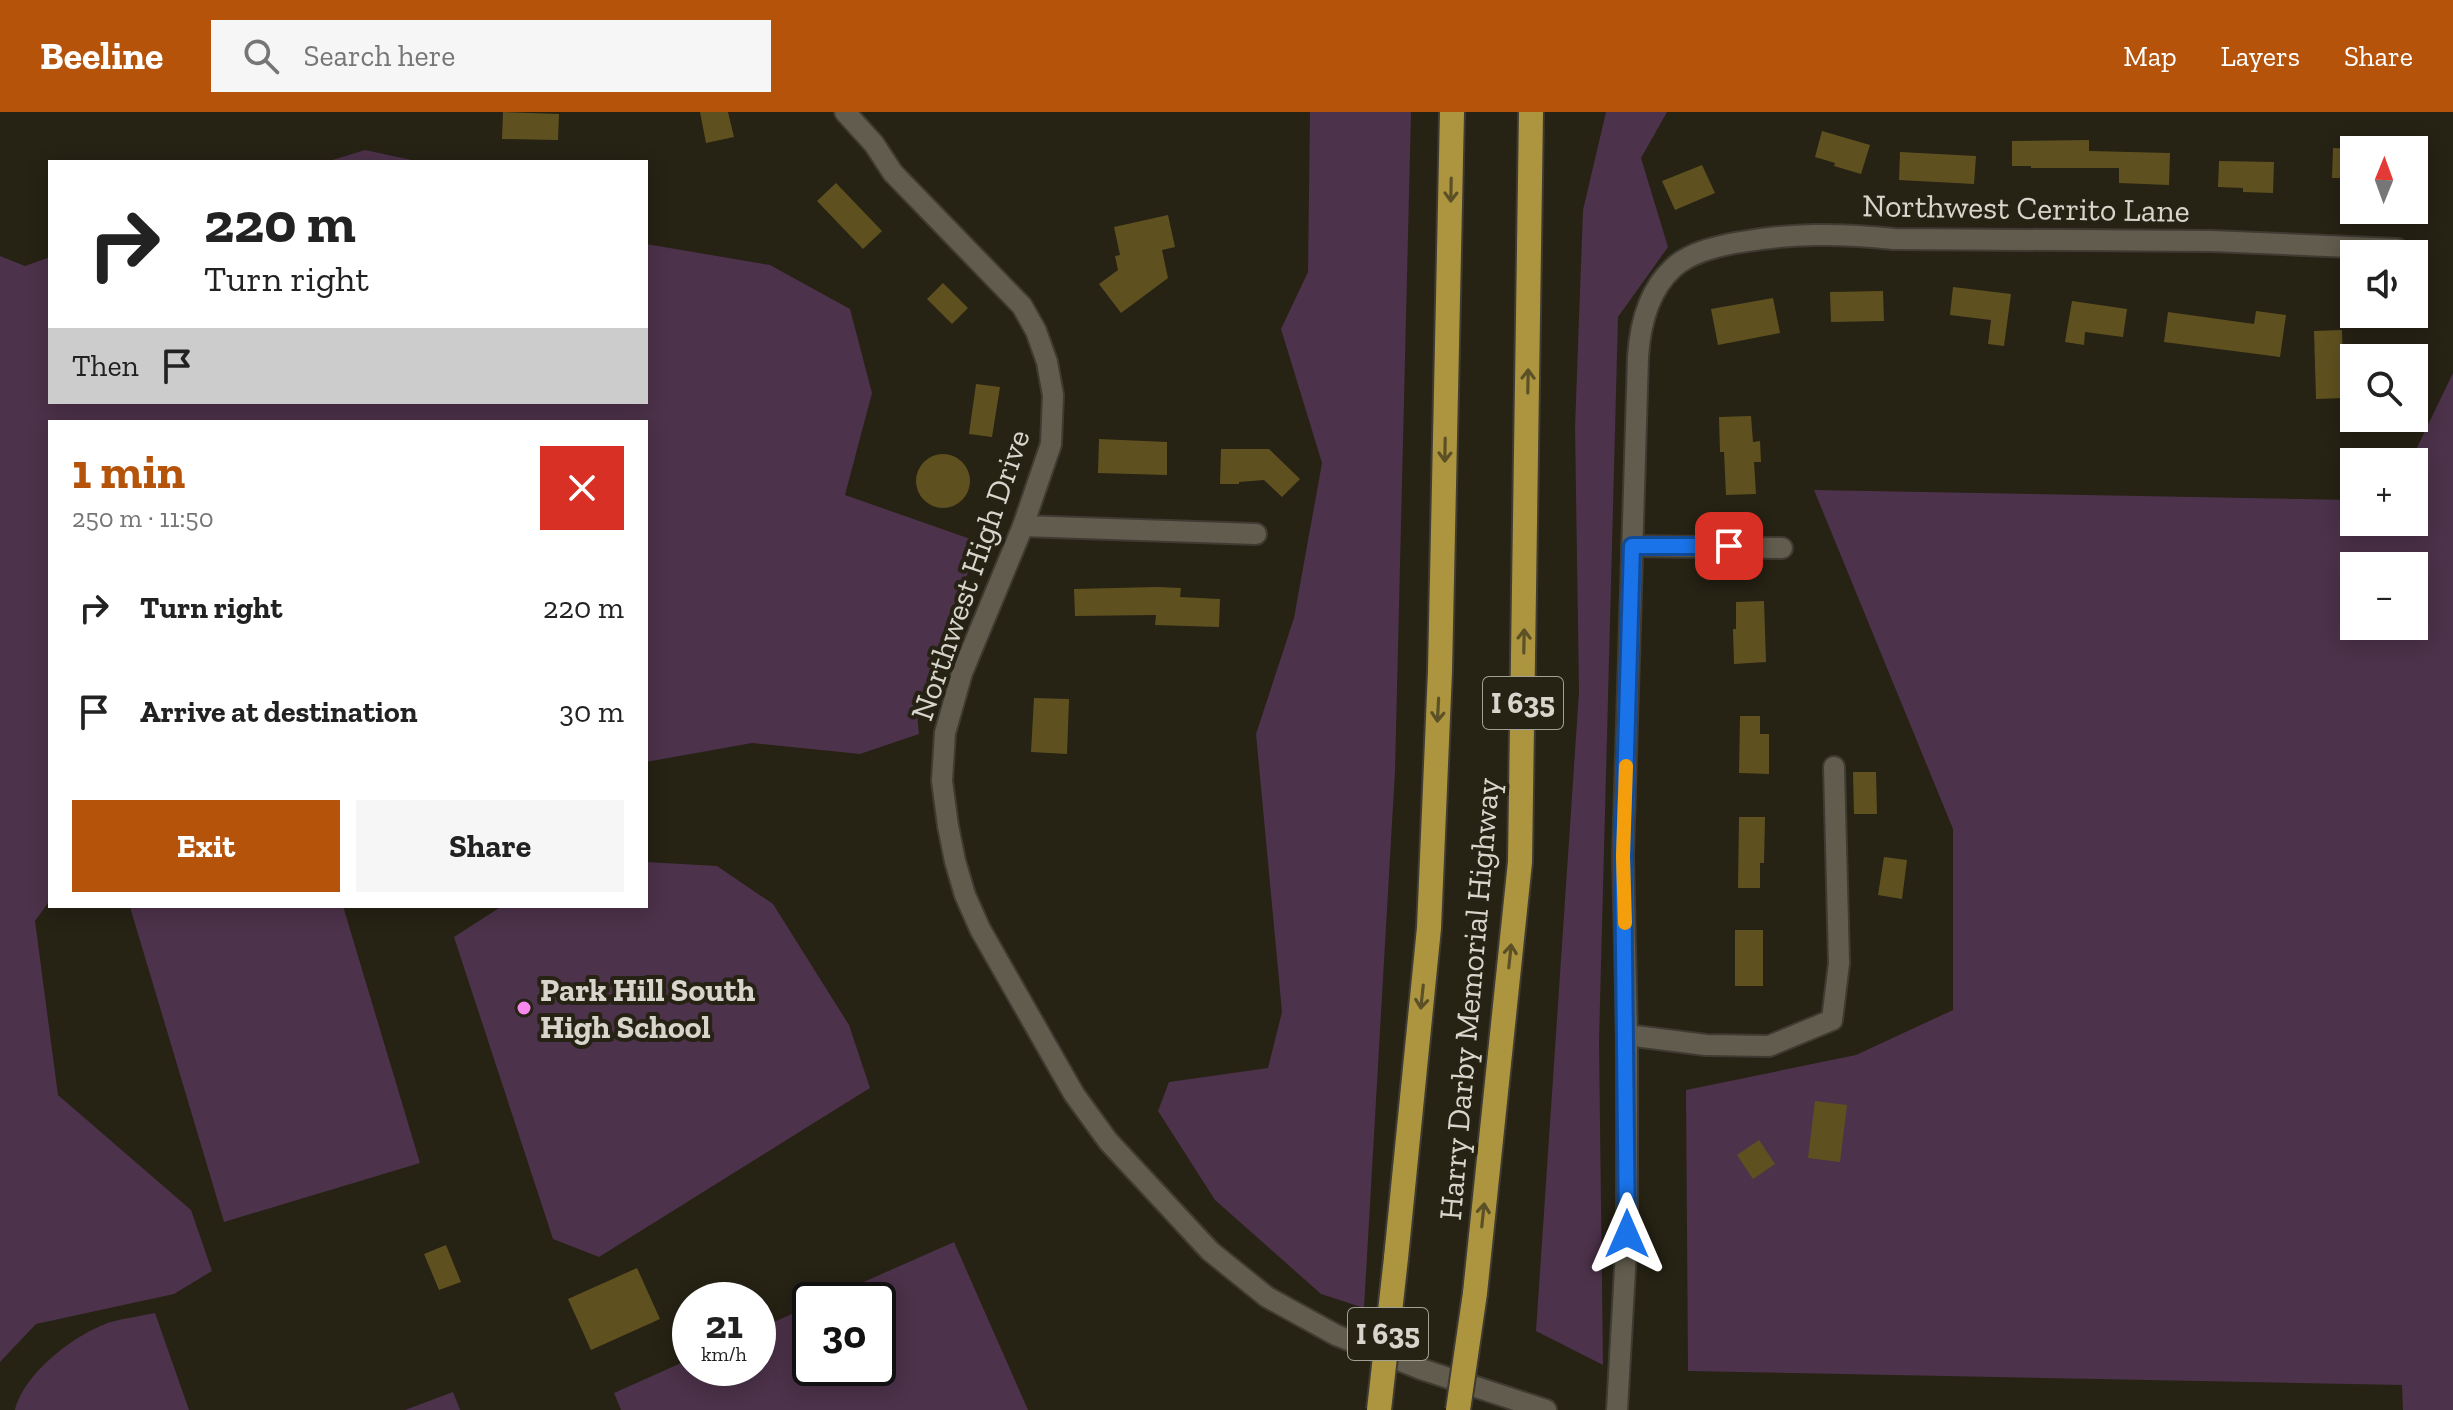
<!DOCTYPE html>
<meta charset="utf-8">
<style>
:root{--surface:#fff;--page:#f6f6f6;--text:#222;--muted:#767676;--accent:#b45309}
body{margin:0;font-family:"Zilla Slab",serif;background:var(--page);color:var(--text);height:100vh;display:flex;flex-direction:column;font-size:30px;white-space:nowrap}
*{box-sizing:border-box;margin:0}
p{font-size:26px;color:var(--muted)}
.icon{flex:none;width:44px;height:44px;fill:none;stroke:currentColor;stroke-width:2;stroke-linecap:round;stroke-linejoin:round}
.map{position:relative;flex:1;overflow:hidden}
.details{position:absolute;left:48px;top:308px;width:600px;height:488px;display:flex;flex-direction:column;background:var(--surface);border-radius:0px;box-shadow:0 4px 20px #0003}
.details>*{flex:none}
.banner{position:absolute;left:48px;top:48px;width:600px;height:244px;border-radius:0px;box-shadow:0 4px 20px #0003;background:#fff;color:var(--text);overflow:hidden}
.needle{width:52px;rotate:1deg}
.tools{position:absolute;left:2340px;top:24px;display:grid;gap:16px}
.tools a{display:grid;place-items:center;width:88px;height:88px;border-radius:0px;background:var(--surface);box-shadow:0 4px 20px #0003;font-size:40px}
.speed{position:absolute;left:672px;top:1170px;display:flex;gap:16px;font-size:40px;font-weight:700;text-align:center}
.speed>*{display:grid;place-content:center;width:104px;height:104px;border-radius:50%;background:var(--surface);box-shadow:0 4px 20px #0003;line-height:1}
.speed small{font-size:20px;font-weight:400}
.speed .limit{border:4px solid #111;border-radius:12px;background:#fff;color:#111}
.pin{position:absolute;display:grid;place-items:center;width:68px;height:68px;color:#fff;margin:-34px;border-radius:16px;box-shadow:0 4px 12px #0006}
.me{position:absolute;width:88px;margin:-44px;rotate:0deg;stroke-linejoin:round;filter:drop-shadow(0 0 6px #0008)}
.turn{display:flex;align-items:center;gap:28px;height:168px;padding:0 24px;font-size:36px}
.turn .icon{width:104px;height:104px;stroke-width:2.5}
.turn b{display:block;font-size:56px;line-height:68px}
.then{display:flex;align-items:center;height:76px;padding:0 24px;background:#0003;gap:16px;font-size:30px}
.round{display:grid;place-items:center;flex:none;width:84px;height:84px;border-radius:0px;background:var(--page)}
.overview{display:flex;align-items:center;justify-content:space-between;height:136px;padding:0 24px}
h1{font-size:48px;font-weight:700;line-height:60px;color:var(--accent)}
.button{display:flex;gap:16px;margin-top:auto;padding:16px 24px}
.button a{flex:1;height:92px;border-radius:0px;background:var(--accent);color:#fff;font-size:32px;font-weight:700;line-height:92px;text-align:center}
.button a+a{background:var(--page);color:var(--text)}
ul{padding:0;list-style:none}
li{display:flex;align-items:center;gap:24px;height:104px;padding:0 24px}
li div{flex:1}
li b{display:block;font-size:30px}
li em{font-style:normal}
header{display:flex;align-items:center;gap:48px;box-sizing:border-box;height:112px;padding:0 40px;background:var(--accent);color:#fff}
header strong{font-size:38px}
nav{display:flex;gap:44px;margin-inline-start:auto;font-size:28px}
.search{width:560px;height:72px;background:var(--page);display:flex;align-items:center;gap:20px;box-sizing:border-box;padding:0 28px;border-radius:0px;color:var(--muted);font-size:30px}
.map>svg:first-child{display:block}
.green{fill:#4c324a;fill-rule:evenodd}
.building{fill:#5f511f}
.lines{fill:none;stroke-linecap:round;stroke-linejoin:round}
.street-casing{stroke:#3f3b32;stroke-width:24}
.highway-casing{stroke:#3f3b32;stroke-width:28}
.street{stroke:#615c4d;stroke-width:20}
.highway{stroke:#ad9540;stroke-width:24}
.highway-bridge-casing{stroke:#3f3b32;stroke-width:28;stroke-linecap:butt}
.highway-bridge{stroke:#ad9540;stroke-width:24}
.oneway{stroke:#5c5026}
.route-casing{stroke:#114b97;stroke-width:20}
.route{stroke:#1a73e8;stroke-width:14}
.slow{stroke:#f59e0b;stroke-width:14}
.poi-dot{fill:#f689ee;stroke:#262214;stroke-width:3}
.labels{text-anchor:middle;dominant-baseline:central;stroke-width:8;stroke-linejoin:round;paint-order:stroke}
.shield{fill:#262214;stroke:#a29f95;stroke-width:2}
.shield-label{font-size:30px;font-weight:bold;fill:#d7d5cc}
.street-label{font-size:32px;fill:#d7d5cc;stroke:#262214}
.poi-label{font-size:32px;font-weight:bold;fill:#d7d5cc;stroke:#262214;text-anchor:start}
</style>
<header>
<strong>Beeline</strong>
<div class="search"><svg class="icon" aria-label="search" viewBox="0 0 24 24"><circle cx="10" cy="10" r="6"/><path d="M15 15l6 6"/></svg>Search here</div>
<nav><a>Map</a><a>Layers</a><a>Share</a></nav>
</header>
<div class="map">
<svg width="2453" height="1298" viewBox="0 0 2453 1298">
<rect width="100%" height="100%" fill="#262214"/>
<g class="green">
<polygon points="1310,0 1411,0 1395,659 1364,1196 1321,1182 1215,1088 1158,999 1169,970 1268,956 1282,900 1256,622 1294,506 1322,351 1281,217 1308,160"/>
<polygon points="1606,0 1667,0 1641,46 1668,135 1618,205 1599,929 1603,1253 1536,1219 1579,580 1575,315 1583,98"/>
<polygon points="365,38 421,50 326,50"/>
<polygon points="646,132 770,153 850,197 872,281 845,383 979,430 917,601 919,622 860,642 752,631 646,650 646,310 50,310 50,788 35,809 58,983 191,1098 212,1159 174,1182 36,1212 0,1250 0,144 25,154 50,145 50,290 646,290"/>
<path d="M2453 261V1298H2403L2402 1273 1688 1259 1686 978 1856 943 1953 898V717L1814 378 2354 388V410H2414V350H2410ZM2354 454H2414V514H2354Z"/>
<polygon points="646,750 717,754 773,792 849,913 870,976 599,1145 553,1127 454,825 502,794 646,794"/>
<polygon points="135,794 343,794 420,1051 224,1110 130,795"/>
<polygon points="954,1130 1028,1298 621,1298 614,1281 690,1247 690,1256 758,1256 758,1217 810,1194 810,1256 878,1256 878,1188 823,1188"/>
<path d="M155 1201 189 1298H15C24 1261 76 1221 111 1210 125 1206 141 1204 155 1201Z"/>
<polygon points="453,1280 460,1298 405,1298"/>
</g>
<g class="building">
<polygon points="503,0 559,2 558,28 502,27"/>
<polygon points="700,0 728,0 734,25 706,31"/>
<polygon points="1822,19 1870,33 1861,62 1834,54 1835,51 1815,45"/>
<polygon points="2089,28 2089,39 2170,41 2169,73 2119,71 2119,56 2031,56 2031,54 2012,54 2012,29"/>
<polygon points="2333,36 2354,37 2354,66 2332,66"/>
<polygon points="1900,40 1976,44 1974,72 1899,68"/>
<polygon points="2219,49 2274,50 2273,81 2243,80 2243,76 2218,75"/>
<polygon points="1702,53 1715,81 1675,98 1662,69"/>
<polygon points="836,71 882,119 863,137 817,89"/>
<polygon points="1168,103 1175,135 1162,138 1168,166 1121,201 1099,172 1118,158 1115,144 1120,143 1114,115"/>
<polygon points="943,171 968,196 952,212 927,187"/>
<polygon points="1953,175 2011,182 2004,234 1988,232 1991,208 1950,203"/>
<polygon points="1883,179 1884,209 1831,210 1830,180"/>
<polygon points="1773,186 1780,221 1718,233 1711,197"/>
<polygon points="2072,189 2127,197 2123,225 2085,220 2084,233 2065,230"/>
<polygon points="2256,199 2286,203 2280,245 2164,230 2168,200 2254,212"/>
<polygon points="2342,218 2344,286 2316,287 2314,219"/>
<polygon points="976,272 1000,275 992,325 969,322"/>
<polygon points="1751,304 1753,330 1760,329 1761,350 1754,350 1756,382 1726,383 1724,340 1720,340 1719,305"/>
<polygon points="1099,327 1167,330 1167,363 1098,361"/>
<polygon points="1221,337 1269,337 1300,367 1282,385 1264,368 1239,370 1239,372 1220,372"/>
<circle cx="943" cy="369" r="27"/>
<polygon points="1157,475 1181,476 1180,485 1220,487 1219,515 1155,513 1156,503 1075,504 1074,477"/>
<polygon points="1764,489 1766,550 1734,552 1733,517 1736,517 1736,490"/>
<polygon points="1034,586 1069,587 1067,642 1031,640"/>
<polygon points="1740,604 1760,604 1760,622 1769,622 1769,662 1739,661"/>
<polygon points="1853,660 1876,660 1877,702 1854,702"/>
<polygon points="1739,705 1765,705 1764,751 1760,751 1760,776 1738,776"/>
<polygon points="1884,745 1907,748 1902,787 1878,783"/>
<rect x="1735" y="818" width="28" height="56"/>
<polygon points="1815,989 1847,993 1840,1050 1808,1046"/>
<polygon points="1759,1028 1775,1052 1753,1067 1737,1043"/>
<polygon points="446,1133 461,1170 439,1178 424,1142"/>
<polygon points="637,1156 660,1207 591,1238 568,1187"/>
</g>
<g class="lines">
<defs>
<g id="street">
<polyline points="845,0 874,32 893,61 1022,194 1036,219 1047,250 1053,283 1051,332 1023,414 962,561 945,621 942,669 948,714 955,749 965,783 980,817 1074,982 1108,1029 1210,1139 1267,1185 1336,1223 1421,1257 1546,1298"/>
<polyline points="1023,414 1256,422"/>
<polyline points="1632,434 1782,436"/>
<polyline points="1627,923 1706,933 1769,934 1832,908 1839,851 1834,655"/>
<path d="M1617 1298 1627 1122V923L1623 744 1638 245C1640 214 1648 179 1673 156 1689 141 1714 135 1735 131 1790 121 1838 121 1894 127L2212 129 2397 137"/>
</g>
<g id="highway">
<polyline points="1396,1146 1429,816 1440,559 1452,0"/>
<polyline points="1475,1181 1520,750 1531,0"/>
</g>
</defs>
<use href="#street" class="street-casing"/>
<use href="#highway" class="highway-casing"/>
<use href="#street" class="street"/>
<use href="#highway" class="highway"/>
<defs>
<g id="highway-bridge">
<polyline points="1379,1298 1396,1146"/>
<polyline points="1458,1298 1475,1181"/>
</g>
</defs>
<use href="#highway-bridge" class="highway-bridge-casing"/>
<use href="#highway-bridge" class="highway-bridge"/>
</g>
<defs><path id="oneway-shaft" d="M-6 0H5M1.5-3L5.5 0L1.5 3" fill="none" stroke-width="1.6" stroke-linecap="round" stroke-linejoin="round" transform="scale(2)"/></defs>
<g class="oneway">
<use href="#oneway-shaft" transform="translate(1451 78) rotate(91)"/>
<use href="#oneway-shaft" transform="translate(1528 269) rotate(-89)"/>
<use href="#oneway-shaft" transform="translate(1445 338) rotate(91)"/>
<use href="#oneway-shaft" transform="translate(1524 529) rotate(-89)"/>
<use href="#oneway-shaft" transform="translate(1438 598) rotate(93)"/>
<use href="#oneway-shaft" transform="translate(1510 844) rotate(-84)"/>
<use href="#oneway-shaft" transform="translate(1422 885) rotate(96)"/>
<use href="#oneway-shaft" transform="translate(1483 1103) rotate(-84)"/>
</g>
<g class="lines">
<defs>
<polyline id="route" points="1627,1122 1623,744 1632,434 1729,434"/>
</defs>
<use href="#route" class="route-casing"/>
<use href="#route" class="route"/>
<polyline class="slow" points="1625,811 1623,744 1626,654"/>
</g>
<circle class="poi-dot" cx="524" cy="896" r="8"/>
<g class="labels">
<g class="shield">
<rect x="1483" y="565" width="80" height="52" rx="6"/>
<rect x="1348" y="1196" width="80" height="52" rx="6"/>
</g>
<g class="shield-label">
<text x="1523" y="591">I 635</text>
<text x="1388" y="1222">I 635</text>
</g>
<g class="street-label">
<text transform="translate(2026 96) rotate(1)">Northwest Cerrito Lane</text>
<text transform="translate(970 463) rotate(-71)">Northwest High Drive</text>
<text transform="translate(1469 887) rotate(-85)">Harry Darby Memorial Highway</text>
</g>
<g class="poi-label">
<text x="540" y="878">Park Hill South<tspan x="540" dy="37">High School</tspan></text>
</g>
</g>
</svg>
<div class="tools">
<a><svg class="needle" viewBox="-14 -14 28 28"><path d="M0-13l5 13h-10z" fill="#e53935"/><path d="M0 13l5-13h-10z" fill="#767676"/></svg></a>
<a><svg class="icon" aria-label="sound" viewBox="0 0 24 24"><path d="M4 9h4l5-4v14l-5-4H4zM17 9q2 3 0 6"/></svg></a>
<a><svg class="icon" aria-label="search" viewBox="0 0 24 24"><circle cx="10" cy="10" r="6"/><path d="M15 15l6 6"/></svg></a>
<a>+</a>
<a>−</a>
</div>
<div class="speed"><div>21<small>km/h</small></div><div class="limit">30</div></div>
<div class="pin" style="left:1729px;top:434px;background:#d93025"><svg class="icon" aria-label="arrive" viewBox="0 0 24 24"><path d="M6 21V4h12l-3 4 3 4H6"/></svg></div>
<svg class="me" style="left:1627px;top:1122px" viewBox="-20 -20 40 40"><path d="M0-17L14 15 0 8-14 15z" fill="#1a73e8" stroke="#fff" stroke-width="4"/></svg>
<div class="banner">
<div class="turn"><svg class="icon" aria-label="right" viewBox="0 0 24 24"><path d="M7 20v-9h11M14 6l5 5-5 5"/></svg><div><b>220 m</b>Turn right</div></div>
<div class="then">Then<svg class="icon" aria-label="arrive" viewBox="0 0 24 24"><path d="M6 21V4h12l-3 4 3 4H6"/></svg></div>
</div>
<section class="details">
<div class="overview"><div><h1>1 min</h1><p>250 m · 11:50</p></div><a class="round" style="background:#d93025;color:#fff"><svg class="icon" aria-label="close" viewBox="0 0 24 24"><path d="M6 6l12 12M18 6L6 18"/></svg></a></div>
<ul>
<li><svg class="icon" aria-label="right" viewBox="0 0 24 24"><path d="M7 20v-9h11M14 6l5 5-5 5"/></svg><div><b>Turn right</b></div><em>220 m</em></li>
<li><svg class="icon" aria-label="arrive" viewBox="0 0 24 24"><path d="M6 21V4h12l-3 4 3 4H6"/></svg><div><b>Arrive at destination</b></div><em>30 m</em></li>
</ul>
<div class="button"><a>Exit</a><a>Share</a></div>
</section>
</div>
